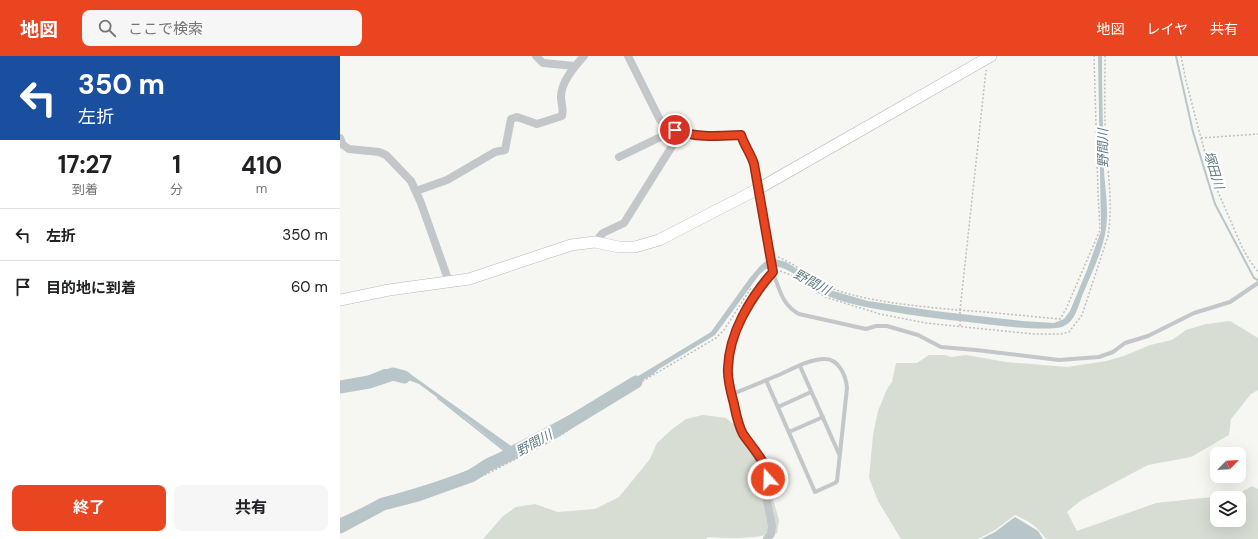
<!DOCTYPE html>
<html lang="ja">
<meta charset="utf-8">
<style>
:root{--surface:#fff;--page:#f6f6f6;--text:#202124;--muted:#757577;--line:#e0e0e0;--accent:#e84520}
body{margin:0;font-family:"DM Sans","Noto Sans JP",sans-serif;background:var(--page);color:var(--text);height:100vh;display:flex;flex-direction:column;font-size:15px;white-space:nowrap}
*{box-sizing:border-box;margin:0}
p{font-size:13px;color:var(--muted)}
.icon{flex:none;width:22px;height:22px;fill:none;stroke:currentColor;stroke-width:2;stroke-linecap:round;stroke-linejoin:round}
.map{position:relative;flex:1;overflow:hidden}
.panel{display:flex;flex-direction:column;background:var(--surface);width:340px}
.panel>*{flex:none}
.hud{background:#1a4fa0;color:#fff;overflow:hidden}
.needle{width:26px;rotate:66deg}
.fabs{position:absolute;left:870px;top:391px;display:grid;gap:8px}
.fabs a{display:grid;place-items:center;width:36px;height:36px;border-radius:8px;background:var(--surface);box-shadow:0 4px 16px #0002;font-size:20px}
.pin{position:absolute;display:grid;place-items:center;width:34px;height:34px;color:#fff;margin:-17px;border:2px solid #fff;border-radius:50%;box-shadow:0 1px 4px #0007}
.me{position:absolute;width:44px;margin:-22px;rotate:340deg;stroke-linejoin:round;filter:drop-shadow(0 0 3px #0008)}
.turn{display:flex;align-items:center;gap:14px;height:84px;padding:0 12px;font-size:18px}
.turn .icon{width:52px;height:52px;stroke-width:2.5}
.turn b{display:block;font-size:28px;line-height:34px}
.eta{display:flex;justify-content:space-evenly;align-items:center;height:68px;text-align:center}
.eta b{font-size:24px;font-weight:700;line-height:28px}
.button{display:flex;gap:8px;margin-top:auto;padding:8px 12px}
.button a{flex:1;height:46px;border-radius:8px;background:var(--accent);color:#fff;font-size:16px;font-weight:700;line-height:46px;text-align:center}
.button a+a{background:var(--page);color:var(--text)}
ul{padding:0;list-style:none}
li{display:flex;align-items:center;gap:12px;height:52px;padding:0 12px;border-top:1px solid var(--line)}
li div{flex:1}
li b{display:block;font-size:15px}
li em{font-style:normal}
header{display:flex;align-items:center;gap:24px;box-sizing:border-box;height:56px;padding:0 20px;background:var(--accent);color:#fff}
header strong{font-size:19px}
nav{display:flex;gap:22px;margin-inline-start:auto;font-size:14px}
.search{width:280px;height:36px;background:var(--page);display:flex;align-items:center;gap:10px;box-sizing:border-box;padding:0 14px;border-radius:8px;color:var(--muted);font-size:15px}
main{display:flex;flex:1;min-height:0}
.map>svg:first-child{display:block}
.green{fill:#d7ddd3}
.water{fill:#b8c6c9}
.lines{fill:none;stroke-linecap:round;stroke-linejoin:round}
.stream{stroke:#b8c6c9;stroke-width:2}
.river{stroke:#b8c6c9;stroke-width:13}
.secondary-casing{stroke:#b3b9bd;stroke-width:12}
.path{stroke:#bdbfc1;stroke-width:1.5;stroke-dasharray:2 2;stroke-linecap:butt}
.lane{stroke:#c3c7ca;stroke-width:4}
.street{stroke:#c3c7ca;stroke-width:8}
.secondary{stroke:#fff;stroke-width:11}
.route-casing{stroke:#972d15;stroke-width:10}
.route{stroke:#e84520;stroke-width:7}
.labels{text-anchor:middle;dominant-baseline:central;stroke-width:4;stroke-linejoin:round;paint-order:stroke}
.water-label{font-size:13px;font-style:italic;fill:#5f7981;stroke:#fff}
</style>
<header>
<strong>地図</strong>
<div class="search"><svg class="icon" aria-label="search" viewBox="0 0 24 24"><circle cx="10" cy="10" r="6"/><path d="M15 15l6 6"/></svg>ここで検索</div>
<nav><a>地図</a><a>レイヤ</a><a>共有</a></nav>
</header>
<main>
<section class="panel">
<div class="hud">
<div class="turn"><svg class="icon" aria-label="left" viewBox="0 0 24 24"><path d="M17 20v-9H6M10 6l-5 5 5 5"/></svg><div><b>350 m</b>左折</div></div>
</div>
<div class="eta">
<div><b>17:27</b><p>到着</p></div>
<div><b>1</b><p>分</p></div>
<div><b>410</b><p>m</p></div>
</div>
<ul>
<li><svg class="icon" aria-label="left" viewBox="0 0 24 24"><path d="M17 20v-9H6M10 6l-5 5 5 5"/></svg><div><b>左折</b></div><em>350 m</em></li>
<li><svg class="icon" aria-label="arrive" viewBox="0 0 24 24"><path d="M6 21V4h12l-3 4 3 4H6"/></svg><div><b>目的地に到着</b></div><em>60 m</em></li>
</ul>
<div class="button"><a>終了</a><a>共有</a></div>
</section>
<div class="map">
<svg width="918" height="483" viewBox="0 0 918 483">
<rect width="100%" height="100%" fill="#f6f6f2"/>
<g class="green">
<path d="M890 265 918 282V334L911 338 891 363 889 379 851 401 808 409 740 445 727 456 737 475 816 447 872 441 877 448V464H887L891 469 896 464H899L900 461 899 442H895V440L912 430 918 433V483H706C698 471 688 464 675 459L655 474 638 483H561L538 445 529 422 533 379 538 355 547 333 552 326 556 307H577L589 299H605L611 301 626 299 666 306 727 311 766 305 784 300 810 289 832 284 846 274 866 268Z"/>
<path d="M363 359 386 362 404 377 436 421 432 440 439 464 437 477C414 482 391 483 368 481L366 483H143L163 460 176 451 195 448 218 456 255 453 279 441 310 403 317 387 331 374 346 363Z"/>
</g>
<g class="water">
<path d="M758 0H762C762 38 763 76 764 115 765 131 769 156 766 172 763 195 751 218 742 240 738 251 735 265 724 270 711 277 646 268 628 266 601 263 575 260 548 255 525 251 502 247 481 237 463 228 439 196 419 219L375 279 319 313 312 319 171 398 130 419 42 447 0 466V462L46 441 112 421 128 414 165 394 129 365 79 328 63 322 45 319 12 331 0 333V330L7 329 44 313 59 314 69 317 171 390 267 339 371 276 409 223 420 210 426 205 435 203 446 206 490 234 528 245 595 255 682 265 714 267 724 263 730 255 747 214 761 175Z"/>
<polygon points="675,461 698,475 703,483 641,483 655,476"/>
</g>
<g class="lines">
<g class="stream">
<polyline points="836,0 853,76 875,148 914,222 918,224"/>
<polyline points="98,342 165,395"/>
</g>
<g class="river">
<polyline points="0,331 29,326 53,318 64,321"/>
<polyline points="0,471 43,448 78,439 131,420 148,409 199,385 296,326"/>
</g>
<defs>
<polyline id="secondary" points="0,244 49,234 129,223 231,189 255,186 279,191 295,191 319,184 418,133 651,0"/>
</defs>
<use href="#secondary" class="secondary-casing"/>
<g class="path">
<polyline points="841,0 846,25 871,120 902,191 910,205 918,216"/>
<polyline points="861,82 918,78"/>
<path d="M438 201C460 210 477 228 499 235 537 247 578 250 617 254 651 256 685 260 720 263L726 253 760 174 758 136 754 0"/>
<path d="M440 215 451 219 461 224 485 241 540 258 586 267 693 278H721L729 276 742 259 768 180C773 149 768 117 766 87 764 58 765 29 765 0"/>
<polyline points="620,270 620,254 646,14"/>
<polyline points="0,476 43,453 116,430 147,418 223,378 262,349 376,282 384,274 411,232"/>
</g>
<g class="lane">
<path d="M433 217C440 234 442 249 459 258L526 273 536 270H547L578 279 601 291 636 294 719 304 759 301 773 296 785 287 808 280 854 257 890 246 918 227"/>
<polyline points="460,310 499,398"/>
<path d="M392 338C408 332 424 325 441 318 454 312 470 303 485 303 499 303 506 320 507 332L497 425 495 427 475 436 426 324"/>
<polyline points="438,351 471,336"/>
<polyline points="449,376 483,361"/>
</g>
<g class="street">
<polyline points="196,0 203,7 235,10"/>
<polyline points="288,0 320,64 335,74 354,79 374,80 401,79 404,88 411,100 416,117 433,216 423,228 395,275 387,313 392,338 402,376 427,416 426,440 432,470 431,478 427,483"/>
<polyline points="0,82 3,89 9,93 39,96 46,99 71,125 81,147 109,226"/>
<polyline points="279,101 335,74"/>
<path d="M76 135 107 124 155 96 165 94 171 63 177 61 197 68 222 60C224 53 221 48 221 41 221 26 234 11 244 0"/>
<polyline points="255,186 263,177 284,167 341,76"/>
</g>
<use href="#secondary" class="secondary"/>
</g>
<g class="lines">
<defs>
<path id="route" d="M335 74C355 82 379 80 401 79 404 89 411 98 414 108L433 216C410 242 389 277 388 312 387 323 391 337 394 348 396 358 398 369 403 378 410 389 430 410 428 423"/>
</defs>
<use href="#route" class="route-casing"/>
<use href="#route" class="route"/>
</g>
<g class="labels">
<g class="water-label">
<text transform="translate(763 92) rotate(-91)">野間川</text>
<text transform="translate(874 114) rotate(73)">塚田川</text>
<text transform="translate(472 226) rotate(28)">野間川</text>
<text transform="translate(194 387) rotate(-29)">野間川</text>
</g>
</g>
</svg>
<div class="fabs">
<a><svg class="needle" viewBox="-14 -14 28 28"><path d="M0-13l5 13h-10z" fill="#e53935"/><path d="M0 13l5-13h-10z" fill="#757577"/></svg></a>
<a><svg class="icon" aria-label="layers" viewBox="0 0 24 24"><path d="M12 4l9 5-9 5-9-5zM3 14l9 5 9-5"/></svg></a>
</div>
<div class="pin" style="left:335px;top:74px;background:#d93025"><svg class="icon" aria-label="arrive" viewBox="0 0 24 24"><path d="M6 21V4h12l-3 4 3 4H6"/></svg></div>
<svg class="me" style="left:428px;top:423px" viewBox="-20 -20 40 40"><circle r="17" fill="#e84520" stroke="#fff" stroke-width="3"/><path d="M0-11L8 9 0 5-8 9z" fill="#fff"/></svg>
</div>
</main>
